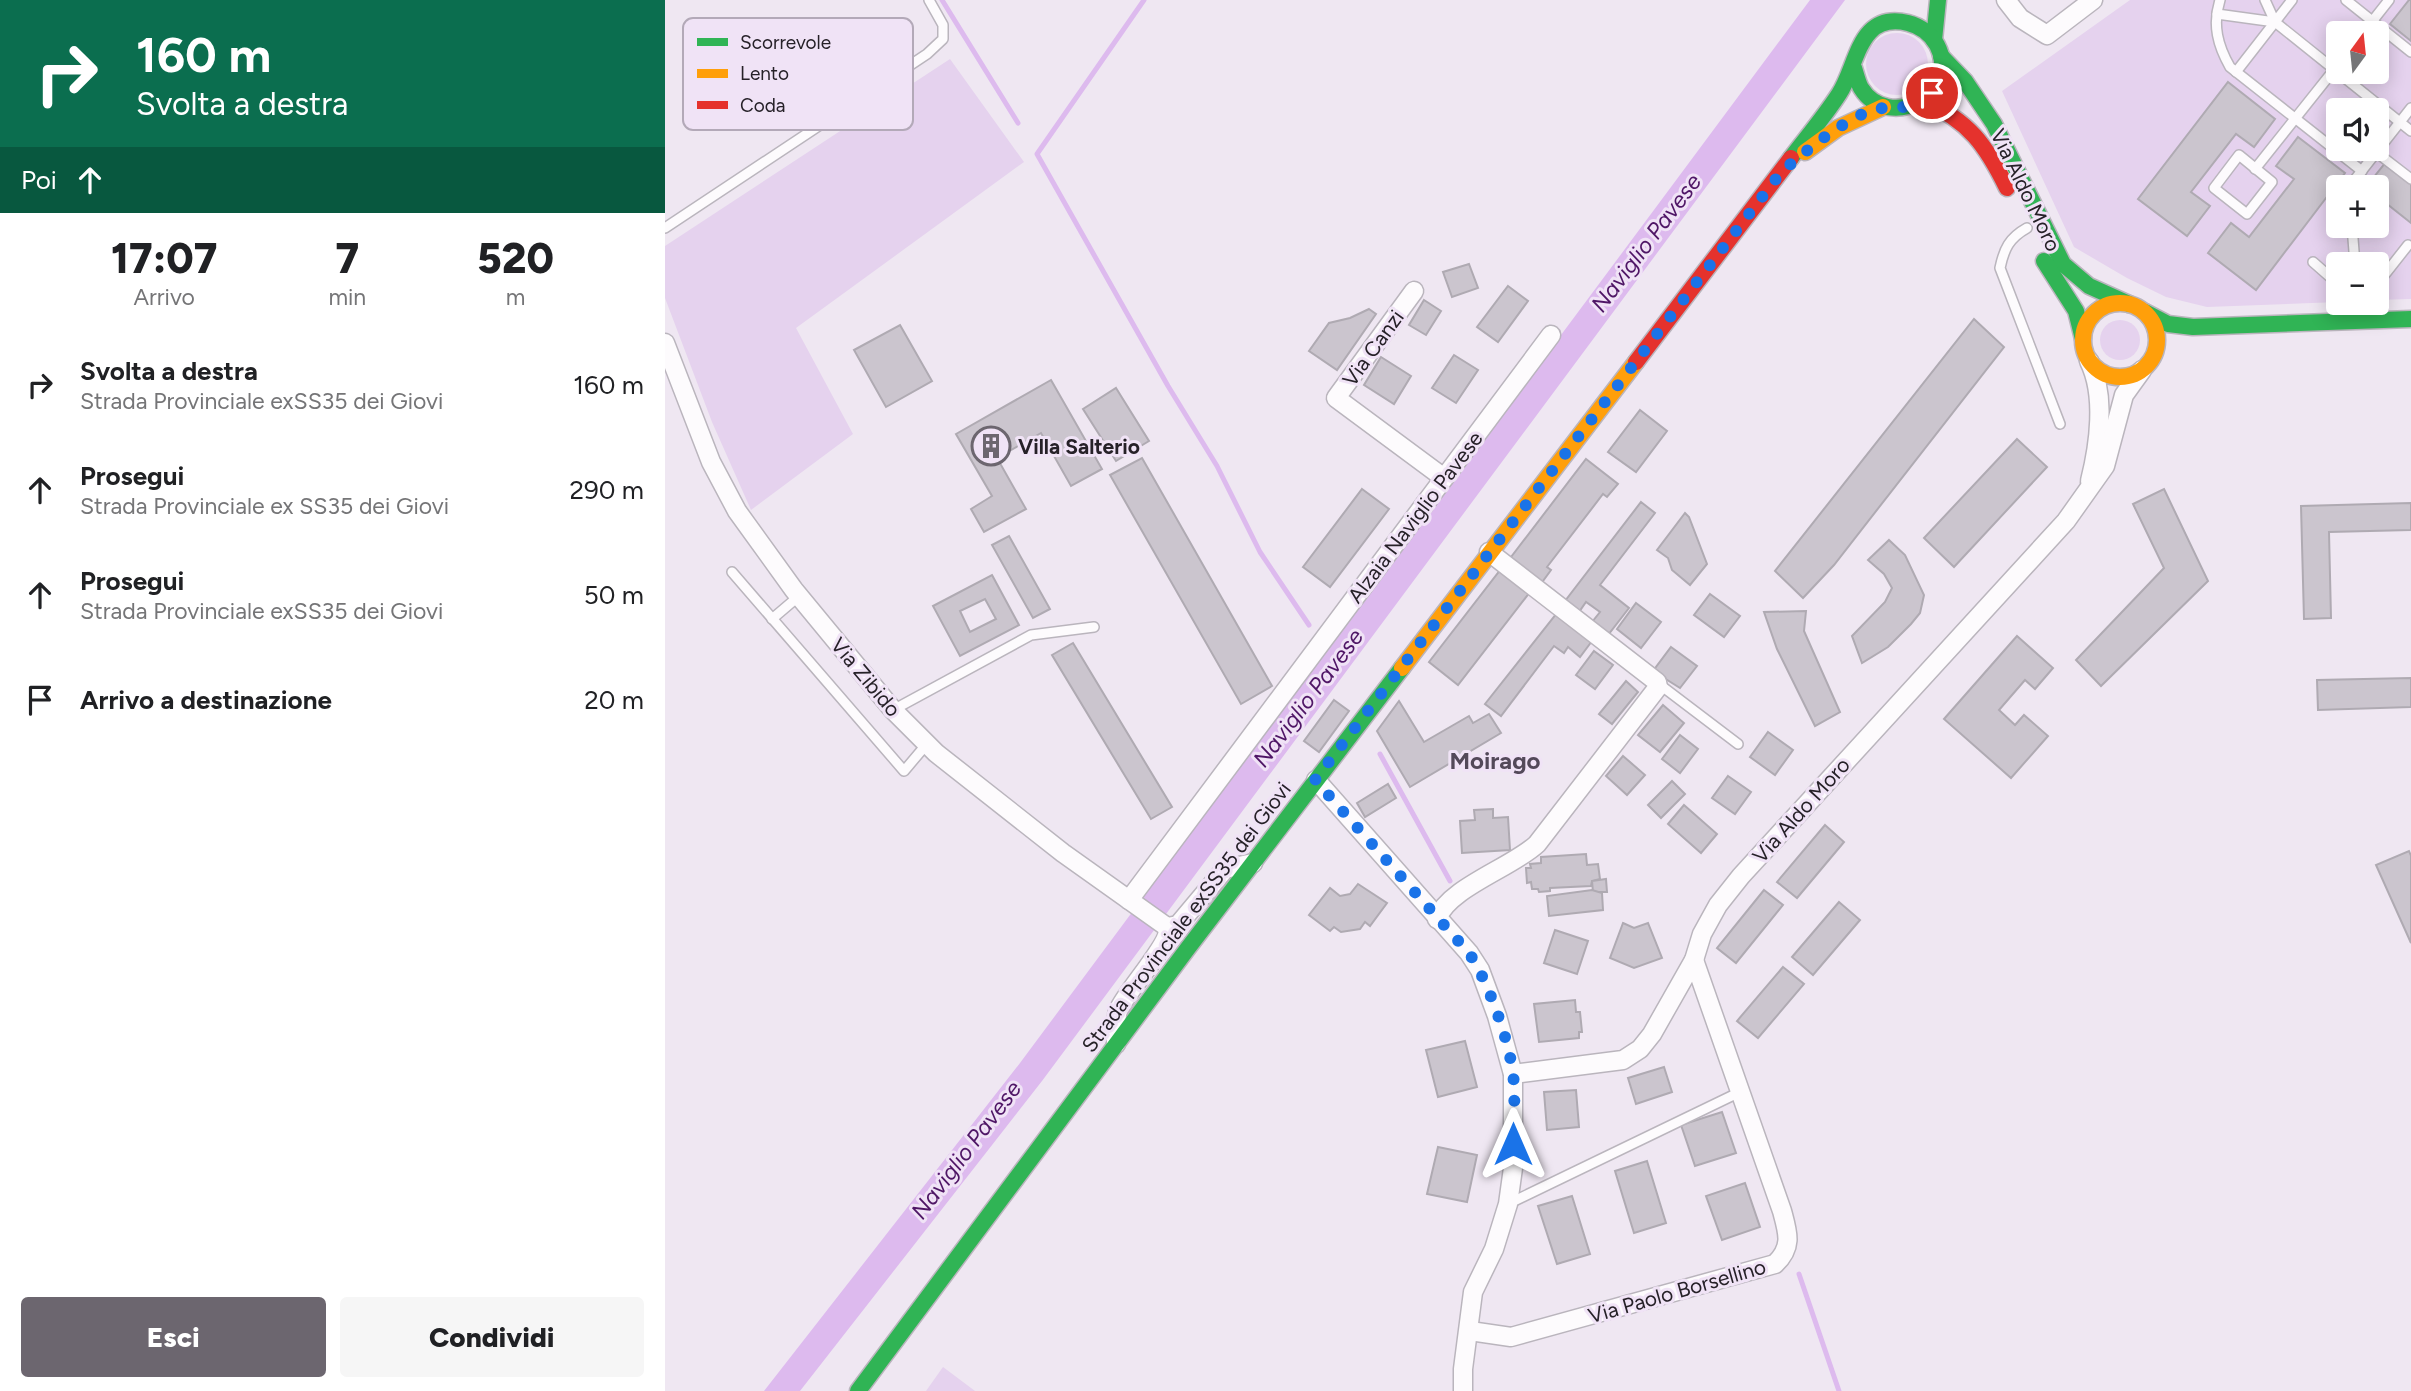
<!DOCTYPE html>
<html lang="it">
<meta charset="utf-8">
<style>
:root{--surface:#fff;--page:#f6f6f6;--text:#202124;--muted:#757577;--accent:#6c666f}
body{margin:0;font-family:Figtree,sans-serif;background:var(--page);color:var(--text);height:100vh;display:flex;flex-direction:column;font-size:26px;white-space:nowrap}
*{box-sizing:border-box;margin:0}
p{font-size:23px;color:var(--muted)}
.icon{flex:none;width:38px;height:38px;fill:none;stroke:currentColor;stroke-width:2;stroke-linecap:round;stroke-linejoin:round}
.map{position:relative;flex:1;overflow:hidden}
.drawer{display:flex;flex-direction:column;background:var(--surface);width:665px}
.drawer>*{flex:none}
.guide{background:#0b6e4f;color:#fff;overflow:hidden}
.needle{width:46px;rotate:15deg}
.controls{position:absolute;left:1661px;top:21px;display:grid;gap:14px}
.controls a{display:grid;place-items:center;width:63px;height:63px;border-radius:7px;background:var(--surface);box-shadow:0 4px 18px #0003;font-size:35px}
.pin{position:absolute;display:grid;place-items:center;width:60px;height:60px;color:#fff;margin:-30px;border:4px solid #fff;border-radius:50%;box-shadow:0 2px 7px #0007}
.me{position:absolute;width:77px;margin:-38px;rotate:0deg;stroke-linejoin:round;filter:drop-shadow(0 0 5px #0008)}
.turn{display:flex;align-items:center;gap:24px;height:147px;padding:0 21px;font-size:32px}
.turn .icon{width:91px;height:91px;stroke-width:2.5}
.turn b{display:block;font-size:49px;line-height:60px}
.then{display:flex;align-items:center;height:66px;padding:0 21px;background:#0003;gap:14px;font-size:26px}
.eta{display:flex;justify-content:space-evenly;align-items:center;height:119px;text-align:center}
.eta b{font-size:42px;font-weight:800;line-height:49px}
.button{display:flex;gap:14px;margin-top:auto;padding:14px 21px}
.button a{flex:1;height:80px;border-radius:7px;background:var(--accent);color:#fff;font-size:28px;font-weight:800;line-height:80px;text-align:center}
.button a+a{background:var(--page);color:var(--text)}
ul{padding:0;list-style:none}
li{display:flex;align-items:center;gap:21px;height:105px;padding:0 21px}
li div{flex:1}
li b{display:block;font-size:26px}
li em{font-style:normal}
main{display:flex;flex:1;min-height:0}
.map>svg:first-child{display:block}
.green{fill:#e5d2ee;fill-rule:evenodd}
.water{fill:#ddbaee}
.lines{fill:none;stroke-linecap:round;stroke-linejoin:round}
.stream{stroke:#ddbaee;stroke-width:5}
.building{fill:#cbc5ce;stroke:#afaab2;stroke-width:2;fill-rule:evenodd}
.lane-casing{stroke:#bab5bd;stroke-width:12}
.street-casing{stroke:#bab5bd;stroke-width:21}
.fast-casing{stroke:#bab5bd;stroke-width:19}
.slow-casing{stroke:#bab5bd;stroke-width:19}
.jam-casing{stroke:#bab5bd;stroke-width:19}
.lane{stroke:#fdfbfd;stroke-width:9}
.street{stroke:#fdfbfd;stroke-width:18}
.fast{stroke:#30b455;stroke-width:16}
.slow{stroke:#ff9f0a;stroke-width:16}
.jam{stroke:#e5322d;stroke-width:16}
.route{stroke:#1a73e8;stroke-width:12;stroke-dasharray:0 21.6}
.labels{text-anchor:middle;dominant-baseline:central;stroke-width:6;stroke-linejoin:round;paint-order:stroke}
.street-label{font-size:21px;fill:#262128;stroke:#f0e3f6}
.poi-label{font-size:21px;font-weight:bold;fill:#262128;stroke:#f0e3f6;text-anchor:start}
.water-label{font-size:23px;font-style:italic;fill:#4f1666;stroke:#f0e3f6}
.quarter-label{font-size:24px;font-weight:bold;fill:#534959;stroke:#f0e3f6}
.key{fill:#f0e3f6;stroke:#b3a9b8;stroke-width:2}
.key-label{font-size:19px;fill:#262128}
</style>
<main>
<section class="drawer">
<div class="guide">
<div class="turn"><svg class="icon" aria-label="right" viewBox="0 0 24 24"><path d="M7 20v-9h11M14 6l5 5-5 5"/></svg><div><b>160 m</b>Svolta a destra</div></div>
<div class="then">Poi<svg class="icon" aria-label="ahead" viewBox="0 0 24 24"><path d="M12 20V5M6 11l6-6 6 6"/></svg></div>
</div>
<div class="eta">
<div><b>17:07</b><p>Arrivo</p></div>
<div><b>7</b><p>min</p></div>
<div><b>520</b><p>m</p></div>
</div>
<ul>
<li><svg class="icon" aria-label="right" viewBox="0 0 24 24"><path d="M7 20v-9h11M14 6l5 5-5 5"/></svg><div><b>Svolta a destra</b><p>Strada Provinciale exSS35 dei Giovi</p></div><em>160 m</em></li>
<li><svg class="icon" aria-label="ahead" viewBox="0 0 24 24"><path d="M12 20V5M6 11l6-6 6 6"/></svg><div><b>Prosegui</b><p>Strada Provinciale ex SS35 dei Giovi</p></div><em>290 m</em></li>
<li><svg class="icon" aria-label="ahead" viewBox="0 0 24 24"><path d="M12 20V5M6 11l6-6 6 6"/></svg><div><b>Prosegui</b><p>Strada Provinciale exSS35 dei Giovi</p></div><em>50 m</em></li>
<li><svg class="icon" aria-label="arrive" viewBox="0 0 24 24"><path d="M6 21V4h12l-3 4 3 4H6"/></svg><div><b>Arrivo a destinazione</b></div><em>20 m</em></li>
</ul>
<div class="button"><a>Esci</a><a>Condividi</a></div>
</section>
<div class="map">
<svg width="1746" height="1391" viewBox="0 0 1746 1391">
<rect width="100%" height="100%" fill="#efe7f2"/>
<g class="green">
<path d="M1465 0H1746V299L1712 300V264H1673V302L1542 307 1501 297 1462 278 1409 247 1337 91ZM1673 33H1712V72H1673ZM1673 110H1712V149H1673ZM1673 187H1712V226H1673Z"/>
<circle cx="1232" cy="64" r="31"/>
<polygon points="285,59 359,162 131,328 188,434 86,510 47,422 0,298 0,246"/>
<circle cx="1455" cy="340" r="20"/>
<polygon points="278,1367 310,1391 261,1391"/>
</g>
<polygon class="water" points="1145,0 1180,0 377,1081 135,1391 99,1391 355,1063"/>
<g class="lines">
<g class="stream">
<polyline points="277,0 353,123"/>
<polyline points="479,0 372,154 503,386 552,466 595,552 644,625"/>
<polyline points="715,754 785,881"/>
<polyline points="1134,1274 1174,1391"/>
</g>
</g>
<g class="building">
<polygon points="1744,0 1746,0 1746,41 1725,24"/>
<polygon points="1563,82 1610,119 1589,147 1571,134 1526,192 1545,206 1522,236 1473,199"/>
<polygon points="1633,137 1680,173 1591,290 1543,253 1566,223 1584,237 1629,179 1611,166"/>
<polygon points="1721,162 1746,181 1746,223 1712,196 1712,187 1701,187"/>
<polygon points="804,264 813,288 787,297 778,272"/>
<polygon points="843,286 863,301 833,342 812,327"/>
<polygon points="759,300 776,311 761,335 744,325"/>
<polygon points="704,309 711,314 672,370 644,351 664,323 685,318"/>
<polygon points="1309,319 1339,347 1169,565 1138,598 1110,571"/>
<polygon points="235,325 267,381 221,407 189,350"/>
<polygon points="789,355 813,370 791,403 767,388"/>
<polygon points="716,357 746,376 729,404 699,385"/>
<polygon points="386,380 437,469 406,486 376,433 332,458 361,509 319,532 306,509 327,496 291,434"/>
<polygon points="451,388 484,441 451,461 418,409"/>
<polygon points="975,410 1002,431 971,472 943,452"/>
<polygon points="1352,439 1382,467 1289,567 1259,538"/>
<polygon points="477,458 607,686 576,704 445,475"/>
<polygon points="921,459 953,484 942,497 938,494 882,567 886,570 875,585 843,561"/>
<polygon points="697,489 724,509 665,587 638,567"/>
<polygon points="1499,489 1543,581 1436,686 1411,660 1499,568 1468,504"/>
<polygon points="976,502 990,513 935,585 964,608 943,635 927,622 935,612 921,602 914,612 900,601"/>
<polygon points="1746,503 1746,530 1664,532 1666,618 1639,619 1636,506"/>
<polygon points="1020,513 1024,517 1042,564 1025,585 1007,570 1003,558 992,550"/>
<polygon points="344,536 385,609 368,618 327,545"/>
<polygon points="1224,540 1240,555 1259,595 1255,613 1246,624 1223,647 1197,663 1187,636 1220,602 1227,588 1219,574 1203,560"/>
<polygon points="836,569 865,592 793,685 764,662"/>
<path d="M327 575 354 625 295 656 268 606ZM320 599 331 619 305 632 295 611Z"/>
<polygon points="1045,594 1075,616 1059,637 1029,615"/>
<polygon points="971,603 996,622 976,648 952,629"/>
<polygon points="1141,611 1139,631 1175,712 1150,726 1112,649 1099,612"/>
<polygon points="892,613 927,641 915,657 903,647 899,653 889,646 836,716 820,704"/>
<polygon points="1352,636 1388,668 1370,689 1360,680 1334,710 1350,725 1359,715 1383,736 1346,778 1279,719"/>
<polygon points="408,643 507,807 486,819 387,655"/>
<polygon points="1006,647 1032,666 1015,688 988,671"/>
<polygon points="929,651 948,665 930,689 911,675"/>
<polygon points="1746,678 1746,707 1653,710 1652,680"/>
<polygon points="961,681 973,692 947,724 934,714"/>
<polygon points="669,700 684,711 654,752 639,741"/>
<polygon points="734,701 759,742 804,716 808,723 824,714 836,733 745,787 712,731"/>
<polygon points="998,705 1019,723 995,752 973,735"/>
<polygon points="1103,732 1128,750 1110,775 1085,757"/>
<polygon points="1015,735 1033,749 1015,773 997,759"/>
<polygon points="958,756 980,775 962,795 941,776"/>
<polygon points="1063,776 1086,792 1070,814 1047,798"/>
<polygon points="1007,781 1020,794 996,818 983,805"/>
<polygon points="723,784 731,798 700,817 692,803"/>
<polygon points="1019,805 1052,834 1036,853 1003,824"/>
<polygon points="828,809 828,818 843,817 845,850 797,853 795,821 810,820 809,810"/>
<polygon points="1160,825 1179,842 1132,898 1112,882"/>
<polygon points="1744,851 1746,856 1746,943 1711,865"/>
<polygon points="921,854 922,865 933,864 935,879 927,881 926,886 885,888 885,891 874,892 873,889 867,889 866,882 862,883 861,868 866,868 865,864 876,863 876,857"/>
<polygon points="941,879 942,892 928,892 927,881"/>
<polygon points="693,884 722,903 705,926 700,922 695,929 676,932 669,927 665,931 644,915 665,888 675,896 685,894"/>
<polygon points="927,890 937,893 938,910 884,916 882,896"/>
<polygon points="1099,890 1118,905 1071,963 1052,948"/>
<polygon points="1174,902 1195,920 1148,975 1127,957"/>
<polygon points="958,923 969,928 983,923 997,958 969,968 945,958"/>
<polygon points="890,930 923,941 912,974 879,963"/>
<polygon points="1118,967 1139,984 1093,1038 1072,1021"/>
<polygon points="910,1000 911,1012 915,1012 917,1032 914,1032 914,1038 874,1042 869,1004"/>
<polygon points="800,1041 812,1087 773,1097 761,1050"/>
<polygon points="999,1067 1007,1092 971,1104 963,1078"/>
<polygon points="911,1090 914,1127 882,1130 879,1092"/>
<polygon points="1057,1112 1071,1153 1030,1166 1016,1125"/>
<polygon points="773,1147 812,1155 802,1202 762,1194"/>
<polygon points="982,1161 1001,1223 969,1233 950,1171"/>
<polygon points="1080,1183 1095,1227 1057,1240 1041,1196"/>
<polygon points="907,1196 925,1254 892,1264 873,1206"/>
</g>
<g class="lines">
<defs>
<g id="lane">
<path d="M1555 0C1547 25 1553 46 1565 67L1697 171"/>
<polyline points="1600,0 1610,22 1746,131"/>
<polyline points="1681,0 1746,52"/>
<polyline points="1552,14 1610,22"/>
<polyline points="1698,33 1724,0"/>
<polyline points="1571,72 1627,0"/>
<polyline points="1711,152 1746,179"/>
<polygon points="1574,155 1607,182 1582,214 1549,188"/>
<polyline points="1590,169 1672,66"/>
<polyline points="1684,187 1746,108"/>
<polyline points="1687,226 1690,264"/>
<polyline points="0,228 262,54 278,39 278,25 264,0"/>
<path d="M1362 228C1344 238 1339 249 1335 268L1395 424"/>
<polyline points="1648,262 1673,284"/>
<polyline points="1679,303 1680,319"/>
<polyline points="1718,318 1717,278 1743,245"/>
<polyline points="67,572 239,771 261,745"/>
<polyline points="107,619 134,596"/>
<polyline points="994,684 1073,744"/>
<polyline points="228,710 366,635 429,627"/>
<polyline points="843,1204 1077,1091"/>
</g>
<g id="street">
<polyline points="1341,0 1355,18 1382,35 1428,0"/>
<polyline points="749,291 671,398 779,478"/>
<polyline points="0,343 46,462 72,511 129,590 228,710 271,753 398,853 502,927 513,925 560,869 588,863"/>
<path d="M1424 361C1441 395 1434 445 1425 481"/>
<polyline points="651,780 804,953 815,970 832,1016 848,1074 848,1168 843,1204 829,1249 808,1292 798,1369 798,1391"/>
<polyline points="464,900 886,335"/>
<path d="M772 919C783 888 848 867 872 844L993 687 992 682 824 552"/>
<path d="M451 1044C451 1033 450 1020 453 1011 461 991 508 942 502 927"/>
<polyline points="848,1074 958,1060 975,1049 987,1034 1029,960 1037,934 1053,905 1076,876 1401,521 1440,466 1459,395 1477,370"/>
<path d="M805 1331 846 1337 1110 1264C1128 1247 1123 1233 1117 1211L1029 960"/>
</g>
<g id="fast">
<polyline points="1269,40 1273,0"/>
<polyline points="1276,56 1300,81 1329,124 1398,264 1424,286 1464,304"/>
<path d="M1126 158C1142 137 1159 117 1174 94 1193 65 1193 11 1243 23 1255 26 1266 34 1272 45 1297 93 1224 133 1196 88 1193 83 1191 74 1189 68"/>
<polyline points="1379,261 1411,311 1418,339"/>
<polyline points="1480,312 1503,324 1528,327 1746,319"/>
<polyline points="193,1391 523,948 737,668"/>
</g>
<g id="slow">
<polyline points="1140,152 1173,128 1218,107"/>
<circle cx="1455" cy="340" r="37"/>
<polyline points="737,668 971,362"/>
</g>
<g id="jam">
<path d="M1259 101C1304 121 1321 145 1342 188"/>
<polyline points="971,362 1126,158"/>
</g>
</defs>
<use href="#lane" class="lane-casing"/>
<use href="#street" class="street-casing"/>
<use href="#fast" class="fast-casing"/>
<use href="#slow" class="slow-casing"/>
<use href="#jam" class="jam-casing"/>
<use href="#lane" class="lane"/>
<use href="#street" class="street"/>
<use href="#fast" class="fast"/>
<use href="#slow" class="slow"/>
<use href="#jam" class="jam"/>
</g>
<g class="lines">
<path class="route" d="M848 1144C848 1122 851 1097 848 1074 844 1040 823 981 804 953L650 780 1117 171C1143 150 1170 126 1202 112 1227 102 1243 116 1267 93"/>
</g>
<defs>
<symbol id="building-ring" viewBox="-11 -11 22 22"><circle r="9.5" fill="#f0e3f6" stroke="#6c666f" stroke-width="1.5"/><path d="M-4-6H4V6H1V3H-1V6H-4ZM-2.5-4.3h1.7v1.8h-1.7ZM.8-4.3h1.7v1.8H.8ZM-2.5-1h1.7V.8h-1.7ZM.8-1h1.7V.8H.8Z" fill="#6c666f"/></symbol>
</defs>
<g fill-rule="evenodd">
<use href="#building-ring" x="304" y="424" width="44" height="44"/>
</g>
<g class="labels">
<g class="street-label">
<text transform="translate(1361 190) rotate(64)">Via Aldo Moro</text>
<text transform="translate(708 348) rotate(-54)">Via Canzi</text>
<text transform="translate(750 517) rotate(-53)">Alzaia Naviglio Pavese</text>
<text transform="translate(201 677) rotate(50)">Via Zibido</text>
<text transform="translate(1136 810) rotate(-48)">Via Aldo Moro</text>
<text transform="translate(521 917) rotate(-53)">Strada Provinciale exSS35 dei Giovi</text>
<text transform="translate(1012 1291) rotate(-16)">Via Paolo Borsellino</text>
</g>
<g class="poi-label">
<text x="353" y="446">Villa Salterio</text>
</g>
<g class="water-label">
<text transform="translate(981 243) rotate(-53)">Naviglio Pavese</text>
<text transform="translate(643 698) rotate(-53)">Naviglio Pavese</text>
<text transform="translate(301 1150) rotate(-53)">Naviglio Pavese</text>
</g>
<g class="quarter-label">
<text x="830" y="760">Moirago</text>
</g>
</g>
<rect x="18" y="18" width="230" height="112" rx="10" class="key"/>
<rect x="32" y="38" width="31" height="8" fill="#30b455"/>
<rect x="32" y="69" width="31" height="9" fill="#ff9f0a"/>
<rect x="32" y="101" width="31" height="8" fill="#e5322d"/>
<g class="key-label">
<text x="75" y="49">Scorrevole</text>
<text x="75" y="80">Lento</text>
<text x="75" y="112">Coda</text>
</g>
</svg>
<div class="controls">
<a><svg class="needle" viewBox="-14 -14 28 28"><path d="M0-13l5 13h-10z" fill="#e53935"/><path d="M0 13l5-13h-10z" fill="#757577"/></svg></a>
<a><svg class="icon" aria-label="sound" viewBox="0 0 24 24"><path d="M4 9h4l5-4v14l-5-4H4zM17 9q2 3 0 6"/></svg></a>
<a>+</a>
<a>−</a>
</div>
<div class="pin" style="left:1267px;top:93px;background:#d93025"><svg class="icon" aria-label="arrive" viewBox="0 0 24 24"><path d="M6 21V4h12l-3 4 3 4H6"/></svg></div>
<svg class="me" style="left:848px;top:1144px" viewBox="-20 -20 40 40"><path d="M0-17L14 15 0 8-14 15z" fill="#1a73e8" stroke="#fff" stroke-width="4"/></svg>
</div>
</main>
